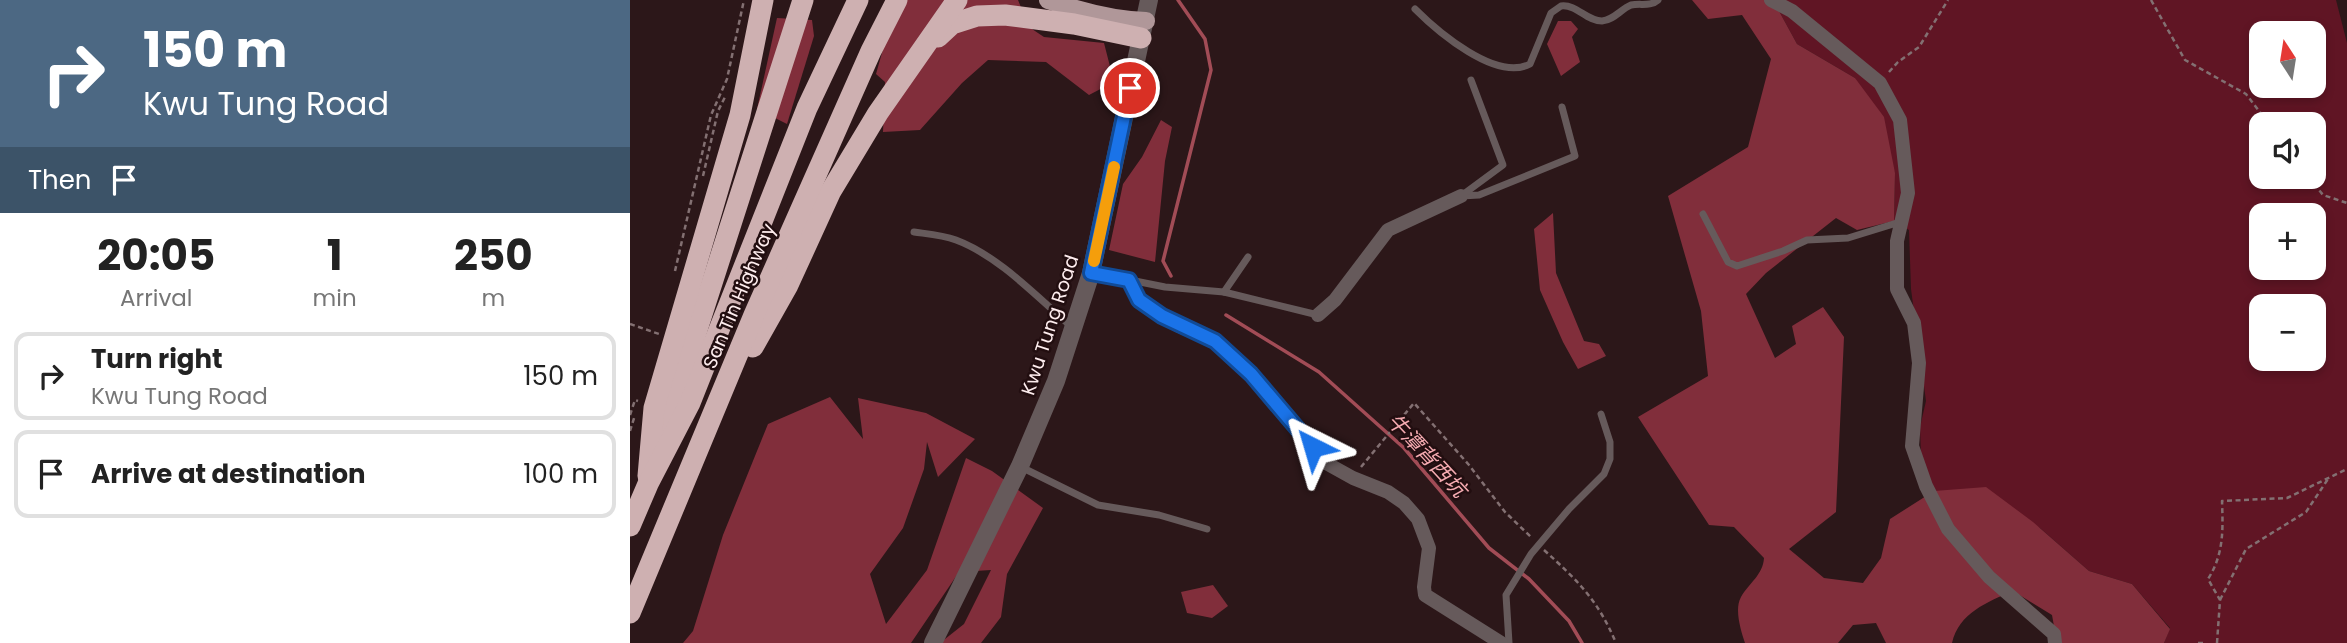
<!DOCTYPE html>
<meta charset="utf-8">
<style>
:root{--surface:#fff;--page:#f2f2f2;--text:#222;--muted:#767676;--line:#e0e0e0}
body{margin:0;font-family:Poppins,"Noto Sans SC",sans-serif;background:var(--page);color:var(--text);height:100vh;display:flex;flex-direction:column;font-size:26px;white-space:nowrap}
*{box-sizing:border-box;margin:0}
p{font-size:23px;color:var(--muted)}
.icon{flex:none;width:38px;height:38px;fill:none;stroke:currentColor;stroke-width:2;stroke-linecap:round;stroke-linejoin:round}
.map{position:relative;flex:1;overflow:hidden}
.details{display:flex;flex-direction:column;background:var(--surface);width:630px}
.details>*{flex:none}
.top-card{background:#4c6883;color:#fff;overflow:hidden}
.needle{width:46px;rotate:348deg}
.tools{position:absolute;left:1619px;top:21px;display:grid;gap:14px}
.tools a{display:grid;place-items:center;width:77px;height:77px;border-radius:14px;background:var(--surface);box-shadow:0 4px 10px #0003;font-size:35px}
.pin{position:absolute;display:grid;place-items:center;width:60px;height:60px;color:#fff;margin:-30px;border:4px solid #fff;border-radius:50%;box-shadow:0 2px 7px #0007}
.me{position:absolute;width:77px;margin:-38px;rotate:320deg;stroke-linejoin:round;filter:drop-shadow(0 0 5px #0008)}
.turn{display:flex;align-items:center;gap:24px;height:147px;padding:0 28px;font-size:32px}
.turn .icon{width:91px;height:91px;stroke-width:2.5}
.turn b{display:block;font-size:49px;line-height:60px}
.then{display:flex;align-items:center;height:66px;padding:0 28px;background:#0003;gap:14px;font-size:26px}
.eta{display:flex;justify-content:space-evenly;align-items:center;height:119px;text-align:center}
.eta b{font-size:42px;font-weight:700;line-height:49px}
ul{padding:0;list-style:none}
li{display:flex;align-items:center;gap:21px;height:88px;margin:0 14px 10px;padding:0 14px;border:4px solid var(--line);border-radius:14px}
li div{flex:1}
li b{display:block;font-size:26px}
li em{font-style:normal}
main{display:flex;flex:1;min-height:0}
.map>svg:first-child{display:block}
.green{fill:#601524;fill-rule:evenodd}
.forest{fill:#812e3b}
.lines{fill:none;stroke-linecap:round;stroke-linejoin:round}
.stream{stroke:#a24c56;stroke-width:3.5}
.path{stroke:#837072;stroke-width:2.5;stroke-dasharray:5 3.5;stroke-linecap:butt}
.service{stroke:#665a5b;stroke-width:7}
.minor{stroke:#665a5b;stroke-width:14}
.tertiary{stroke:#665a5b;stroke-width:18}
.primary{stroke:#b09799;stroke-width:18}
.motorway{stroke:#ceb0b1;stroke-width:21}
.route-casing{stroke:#114b97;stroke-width:18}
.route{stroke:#1a73e8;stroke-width:12}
.slow{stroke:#f59e0b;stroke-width:12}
.labels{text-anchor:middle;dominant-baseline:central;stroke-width:5;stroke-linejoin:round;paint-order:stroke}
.street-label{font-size:19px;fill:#feedee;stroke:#220e10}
.water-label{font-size:21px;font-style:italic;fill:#f5abb1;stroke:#220e10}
</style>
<main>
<section class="details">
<div class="top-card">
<div class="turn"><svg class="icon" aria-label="right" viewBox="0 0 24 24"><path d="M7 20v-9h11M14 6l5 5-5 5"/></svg><div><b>150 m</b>Kwu Tung Road</div></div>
<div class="then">Then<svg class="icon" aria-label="arrive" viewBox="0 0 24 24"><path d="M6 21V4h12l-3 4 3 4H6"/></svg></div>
</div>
<div class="eta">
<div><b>20:05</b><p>Arrival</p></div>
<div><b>1</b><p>min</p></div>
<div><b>250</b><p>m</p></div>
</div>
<ul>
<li><svg class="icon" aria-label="right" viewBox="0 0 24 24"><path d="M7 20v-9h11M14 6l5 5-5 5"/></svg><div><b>Turn right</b><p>Kwu Tung Road</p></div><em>150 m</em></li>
<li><svg class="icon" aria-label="arrive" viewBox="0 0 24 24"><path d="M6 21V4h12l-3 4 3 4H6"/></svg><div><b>Arrive at destination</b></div><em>100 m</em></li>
</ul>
</section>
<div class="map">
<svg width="1717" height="643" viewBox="0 0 1717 643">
<rect width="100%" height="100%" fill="#2c1719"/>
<path class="green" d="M1143 0H1706L1717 43V643H1534L1540 628 1502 584 1459 571 1410 528 1304 491 1291 458 1290 427 1296 401 1281 289 1279 230 1264 221 1265 173 1225 78 1167 44ZM1631 33H1684V86H1631ZM1631 124H1684V177H1631ZM1631 215H1684V268H1631ZM1631 306H1684V359H1631Z"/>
<g class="forest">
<polygon points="277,0 388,0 399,27 414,37 474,43 484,82 459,95 416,62 358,60 332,83 290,130 253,132 255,82 246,74 255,42"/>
<path d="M1062 0H1143L1167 44 1225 78 1254 117 1265 173 1264 221 1227 230 1206 218 1136 273 1116 294 1145 358 1166 344 1162 326 1193 307 1214 337 1206 512 1159 549 1194 578 1233 583 1251 558 1260 519 1304 491 1356 487 1403 522 1459 571 1502 584 1540 629 1534 643H1427L1422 615 1383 591C1357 602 1329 613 1322 643H1256L1246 623 1223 625 1208 643H1115C1111 631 1104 609 1111 597 1119 583 1133 575 1134 558L1104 527 1079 525 1008 417 1078 376 1071 311 1038 196 1118 147 1141 59 1112 15 1078 19Z"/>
<polygon points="147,18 182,20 184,36 157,124 127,109"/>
<polygon points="928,21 941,21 948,29 942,37 950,62 931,76 917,44"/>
<polygon points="531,120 542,127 535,161 525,262 479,250 493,184 512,157"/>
<polygon points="923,213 926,273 954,341 969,344 976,356 948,369 933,342 910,290 904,229"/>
<polygon points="200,397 233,439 228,398 296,413 345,439 308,477 297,442 294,469 273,528 240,574 256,624 297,570 336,458 362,471 413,508 377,574 371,617 351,643 310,643 334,624 361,570 329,572 281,643 53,643 63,631 93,535 138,424"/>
<polygon points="583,585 598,606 582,618 557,613 551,592"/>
</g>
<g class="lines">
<g class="stream">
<polyline points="541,276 533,261 581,70 575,39 548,0"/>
<polyline points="596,315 689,372 774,448 859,548 899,579 939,621 952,643"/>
</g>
<g class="path">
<polyline points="1521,0 1555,60 1616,94 1639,124"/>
<polyline points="1259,72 1268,62 1289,47 1318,0"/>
<polyline points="73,176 88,111 96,95"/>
<polyline points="1679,177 1693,195 1717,203"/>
<polyline points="45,271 81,115 97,79 114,0"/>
<polyline points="0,324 29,334"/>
<polyline points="0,415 5,400 8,401"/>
<polyline points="0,431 5,415"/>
<polyline points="731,467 784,403 839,465 875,512 902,538"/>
<path d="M914 550C948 581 968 600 986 643"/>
<polyline points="1590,600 1616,549 1676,512 1698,479"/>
<polyline points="1568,643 1574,643"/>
<path d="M1587 643 1590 600 1578 579C1594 554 1593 530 1592 501L1657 498 1717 469"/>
</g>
<g class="service">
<path d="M785 9C807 31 866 82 900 64L921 13 931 6C947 4 956 21 972 21 984 20 991 9 1001 5 1011 3 1020 7 1028 0"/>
<polyline points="831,196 849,195 945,156 932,107"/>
<polyline points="831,196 873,165 841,80"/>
<polyline points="1073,214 1098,262 1107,266 1153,251 1177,240 1218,238 1270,222"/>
<path d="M284 232C298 234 312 235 326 240 369 256 408 298 443 328"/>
<polyline points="500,280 535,287 594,292 688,315"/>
<polyline points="594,292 618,257"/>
<polyline points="391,467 468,505 529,515 577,529"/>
<polyline points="879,643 876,595 901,554 939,509 974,474 980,459 980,442 971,414"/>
</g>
<g class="minor">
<polyline points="1141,0 1162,11 1250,83 1270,120 1278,193 1267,241 1267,289 1284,323 1289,363 1282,446 1296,486 1318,529 1359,577 1424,634 1425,643"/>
<polyline points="461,273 499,280 509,300 547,325 585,341 621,374 696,463 723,478 758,492 774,503 788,519 799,548 794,587 795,595 871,643"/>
<polyline points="688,315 705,300 758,230 831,196"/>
</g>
<polyline class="tertiary" points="303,643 390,466 426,381 461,273 519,0"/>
<path class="primary" d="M418 0C449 11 483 20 516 21"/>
<g class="motorway">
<polyline points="308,37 322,24 347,16 375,15 444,24 511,38"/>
<polyline points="123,347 158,285 201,191 248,113 327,0"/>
<polyline points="40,429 45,398 173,0"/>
<polyline points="18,476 24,408 110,115 133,0"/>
<polyline points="0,526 18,484 60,403 177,108 228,0"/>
<polyline points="0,613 124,315 241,51 267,0"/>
</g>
</g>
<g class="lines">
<defs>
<polyline id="route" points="500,88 461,273 499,280 509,300 532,316 585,341 621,374 683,447"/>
</defs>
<use href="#route" class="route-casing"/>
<use href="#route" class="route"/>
<polyline class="slow" points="464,261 484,167"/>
</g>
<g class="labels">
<g class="street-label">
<text transform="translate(109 296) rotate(-67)">San Tin Highway</text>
<text transform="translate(420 325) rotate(-72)">Kwu Tung Road</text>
</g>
<g class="water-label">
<text transform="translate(797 455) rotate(47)">牛潭背西坑</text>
</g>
</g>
</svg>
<div class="tools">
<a><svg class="needle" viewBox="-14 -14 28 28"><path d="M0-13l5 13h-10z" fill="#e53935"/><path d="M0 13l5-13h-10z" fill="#767676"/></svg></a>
<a><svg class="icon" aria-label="sound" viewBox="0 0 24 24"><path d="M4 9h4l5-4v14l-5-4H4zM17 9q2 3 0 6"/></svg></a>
<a>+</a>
<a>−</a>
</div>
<div class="pin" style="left:500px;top:88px;background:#d93025"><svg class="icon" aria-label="arrive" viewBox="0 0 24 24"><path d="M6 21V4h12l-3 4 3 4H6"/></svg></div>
<svg class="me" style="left:683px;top:447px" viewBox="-20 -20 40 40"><path d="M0-17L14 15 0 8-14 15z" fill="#1a73e8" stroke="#fff" stroke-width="4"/></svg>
</div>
</main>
